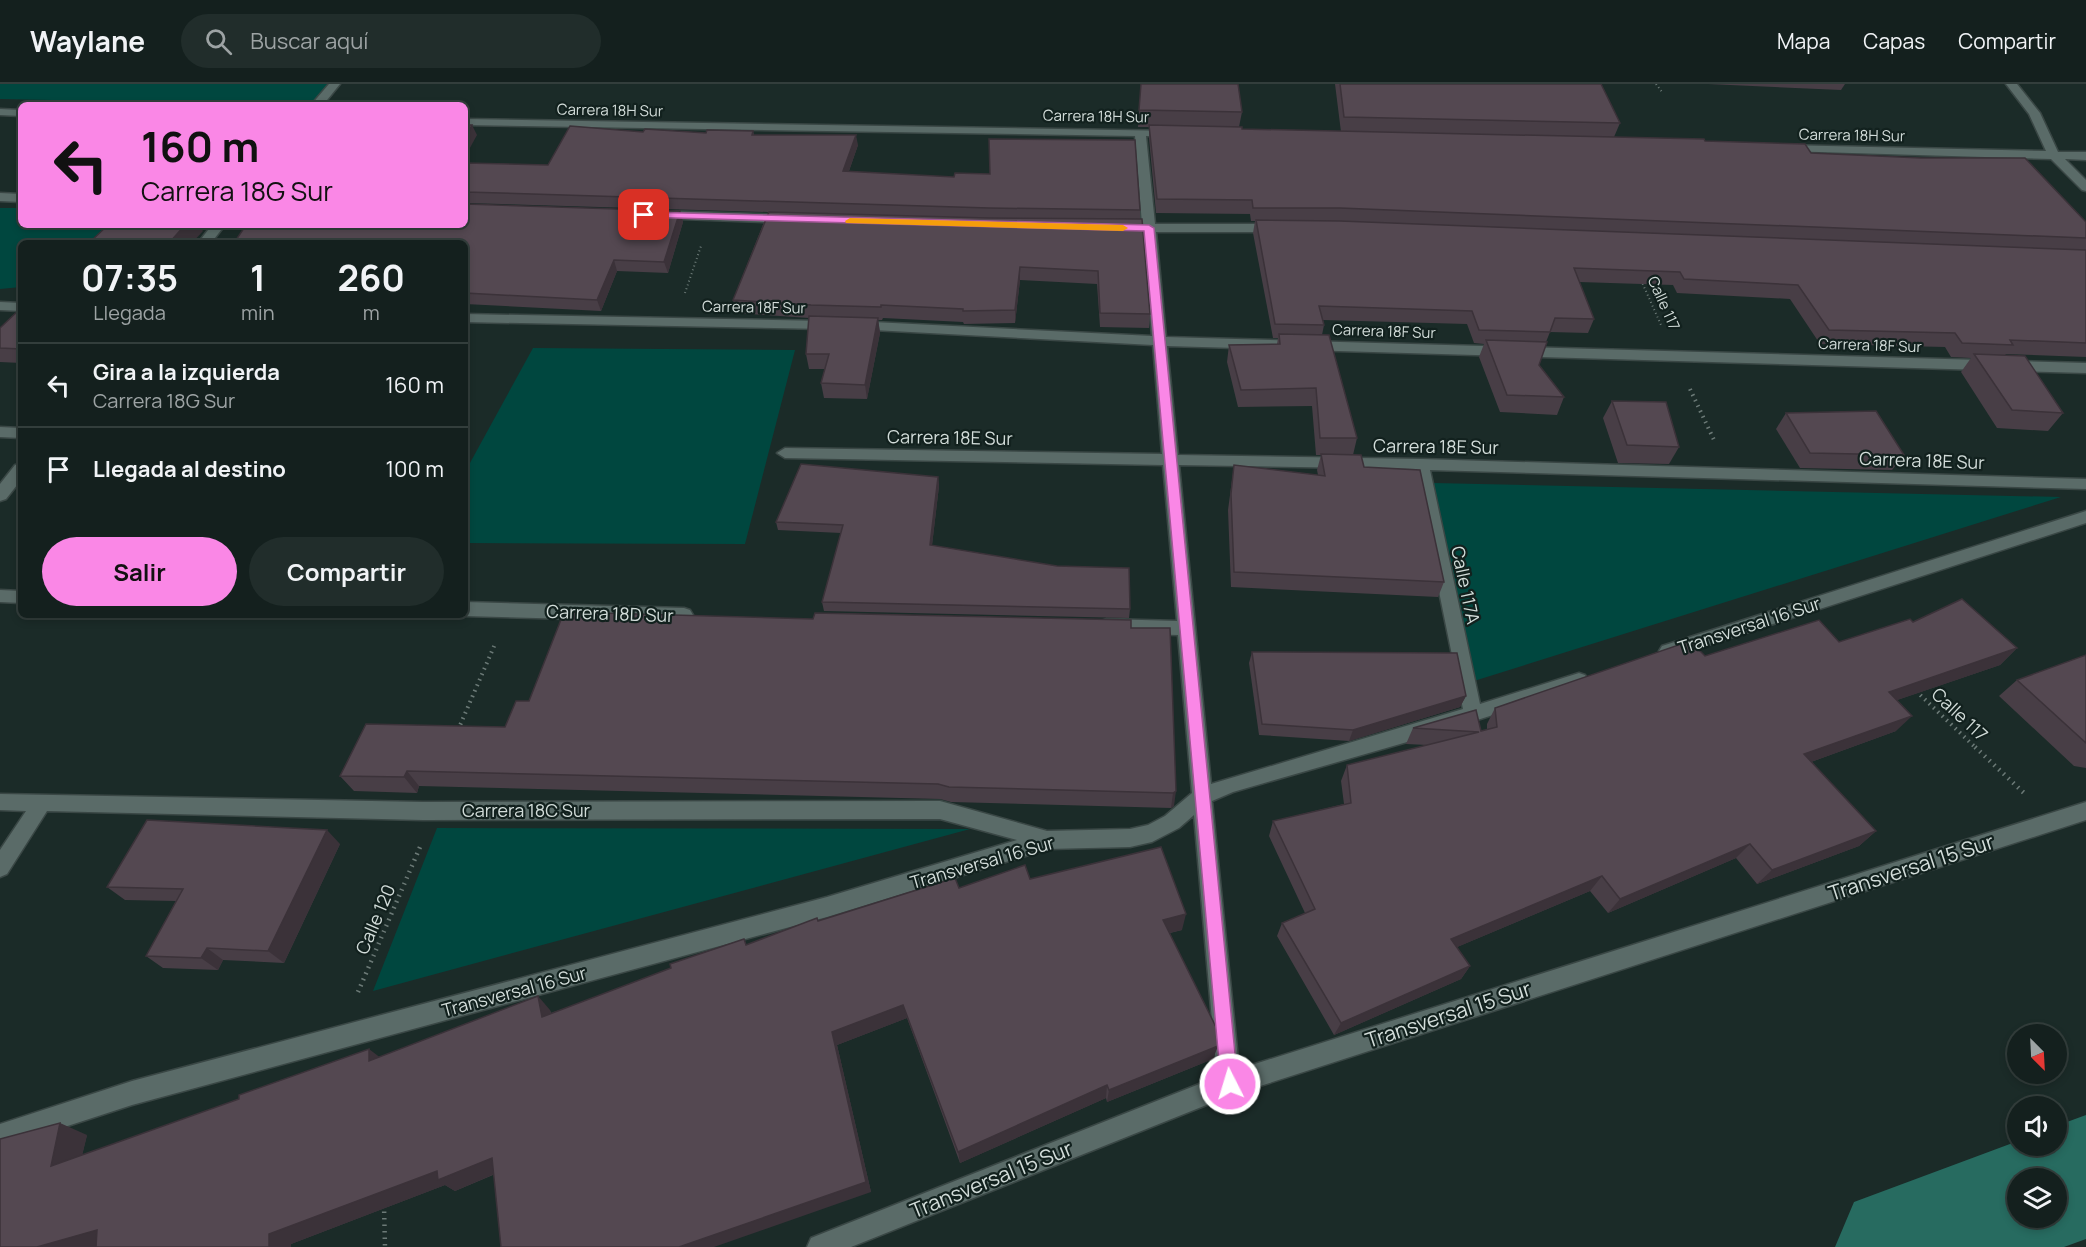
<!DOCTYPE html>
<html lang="es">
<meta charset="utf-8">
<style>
:root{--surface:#14201e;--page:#212d2b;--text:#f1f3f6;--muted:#9da3a4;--line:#333e3c;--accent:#fa87e6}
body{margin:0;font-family:Manrope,sans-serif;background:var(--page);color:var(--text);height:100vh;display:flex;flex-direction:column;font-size:22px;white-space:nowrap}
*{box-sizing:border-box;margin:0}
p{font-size:20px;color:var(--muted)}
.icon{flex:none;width:33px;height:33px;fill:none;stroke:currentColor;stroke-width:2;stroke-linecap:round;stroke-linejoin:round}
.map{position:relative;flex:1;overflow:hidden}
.details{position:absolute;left:18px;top:156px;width:450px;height:378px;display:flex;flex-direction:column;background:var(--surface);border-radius:9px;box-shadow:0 3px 9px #0003,0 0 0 2px var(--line)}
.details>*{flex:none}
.hud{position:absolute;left:18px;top:18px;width:450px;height:126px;border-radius:9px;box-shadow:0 3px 9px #0003,0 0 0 2px var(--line);background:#fa87e6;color:#111;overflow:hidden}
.needle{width:39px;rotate:156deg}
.fabs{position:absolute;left:2007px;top:940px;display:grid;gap:12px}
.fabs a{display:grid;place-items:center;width:60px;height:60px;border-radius:50%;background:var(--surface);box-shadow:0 3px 9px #0003,0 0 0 2px var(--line);font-size:30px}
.pin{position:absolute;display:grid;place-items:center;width:51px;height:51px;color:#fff;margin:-26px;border-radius:12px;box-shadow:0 3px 9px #0006}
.me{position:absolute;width:66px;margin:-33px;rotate:355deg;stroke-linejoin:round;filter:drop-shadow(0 0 4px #0008)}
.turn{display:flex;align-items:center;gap:21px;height:126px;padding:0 24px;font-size:27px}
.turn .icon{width:78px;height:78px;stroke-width:2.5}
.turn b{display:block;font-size:42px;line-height:51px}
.eta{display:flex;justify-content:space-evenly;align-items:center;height:102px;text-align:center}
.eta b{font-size:36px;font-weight:700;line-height:42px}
.primary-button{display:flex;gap:12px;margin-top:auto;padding:12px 24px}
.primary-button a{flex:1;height:69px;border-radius:36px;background:var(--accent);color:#111;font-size:24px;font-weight:700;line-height:69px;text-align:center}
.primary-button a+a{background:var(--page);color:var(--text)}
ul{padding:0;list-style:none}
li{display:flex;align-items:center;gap:18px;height:84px;padding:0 24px;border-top:2px solid var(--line)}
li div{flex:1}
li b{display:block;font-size:22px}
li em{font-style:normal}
header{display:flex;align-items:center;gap:36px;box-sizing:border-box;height:84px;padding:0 30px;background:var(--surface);border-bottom:2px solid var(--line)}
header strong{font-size:28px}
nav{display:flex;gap:33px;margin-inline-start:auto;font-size:21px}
.search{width:420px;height:54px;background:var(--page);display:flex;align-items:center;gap:15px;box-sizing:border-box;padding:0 21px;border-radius:33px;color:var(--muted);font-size:22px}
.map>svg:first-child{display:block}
.green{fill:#00473f}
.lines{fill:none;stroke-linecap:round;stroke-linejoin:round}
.river{fill:#276b60;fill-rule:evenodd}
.minor-casing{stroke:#3a4745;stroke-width:3}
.path-far2{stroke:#6c7a77;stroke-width:2;stroke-dasharray:1 3;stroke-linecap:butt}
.path-far1{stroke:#6c7a77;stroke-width:4;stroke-dasharray:1.5 4.5;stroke-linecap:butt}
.path{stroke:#6c7a77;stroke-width:4.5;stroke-dasharray:1.5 5;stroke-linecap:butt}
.minor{fill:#5a6b68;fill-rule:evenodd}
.wall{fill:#483e46}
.shaded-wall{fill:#3b3239}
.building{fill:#544851;stroke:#3b3239;stroke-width:1.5}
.route{fill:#fa87e6;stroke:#a25896;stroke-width:1.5}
.slow{fill:#f59e0b}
.labels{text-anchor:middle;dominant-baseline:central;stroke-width:4.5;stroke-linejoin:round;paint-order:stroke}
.far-street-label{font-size:15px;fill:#d2dcd9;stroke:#12211e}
.street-label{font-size:18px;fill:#d2dcd9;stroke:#12211e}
.near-street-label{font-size:21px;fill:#d2dcd9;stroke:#12211e}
</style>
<header>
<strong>Waylane</strong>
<div class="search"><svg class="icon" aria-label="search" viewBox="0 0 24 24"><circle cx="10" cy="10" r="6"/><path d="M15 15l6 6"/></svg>Buscar aquí</div>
<nav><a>Mapa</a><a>Capas</a><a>Compartir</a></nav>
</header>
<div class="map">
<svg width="2086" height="1163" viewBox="0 0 2086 1163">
<rect width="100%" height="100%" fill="#1b2b28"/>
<g class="green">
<polygon points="0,0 331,0 310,21 0,15"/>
<polygon points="0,124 21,124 21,141 119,141 99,159 21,159 21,203 0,205"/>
<polygon points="533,264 795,266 745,460 465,459 465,388"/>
<polygon points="1433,399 2061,413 1474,597"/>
<polygon points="437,744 970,745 373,907"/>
</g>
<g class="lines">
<path class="river" d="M2086 1031V1155L2064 1163H1835L1854 1118 2018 1057V1062H2056V1042ZM2018 1095H2056V1134H2018Z"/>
<defs>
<g id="minor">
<polygon points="329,0 340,0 323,21 311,21"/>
<polygon points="2006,0 2017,0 2040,29 2058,68 2086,68 2086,76 2065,75 2086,96 2086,107 2082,106 2051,75 1785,67 1779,64 1785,61 2046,67 2029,30"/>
<polygon points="0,25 21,26 21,32 0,31"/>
<path d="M465 35 1176 47V51L1172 52H1146L1155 140H1279L1285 144 1279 148H1156L1166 253 2086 279V289L1167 262 1178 371 1421 375 2086 395V405L1430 386 1480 620 1579 589 1585 591 1588 596 1585 601 1428 652 1233 708 1212 717 1239 985 2086 718V736L1229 1012 851 1163H807L811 1154 1217 993 1194 731 1179 744 1152 758 1130 763 1048 765 827 833 132 1021 0 1064V1040L132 997 827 813 1017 756 940 735 423 736 47 727 7 790 0 793V766L26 727 0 726V710L423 718 940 717 1047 747 1130 745 1148 741 1165 732 1192 709 1178 551 1107 549 1101 547 1098 542 1101 537 1107 535 1177 537 1163 381 785 374 777 369 785 364 1162 370 1153 261 873 246 465 238V230L873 238 1152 252 1143 148H1118L1112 144 1118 140H1142L1135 52 465 41ZM1179 381 1414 385 1463 625 1211 700Z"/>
<polygon points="0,109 21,110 21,118 0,117"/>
<polygon points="659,127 790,131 796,135 790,139 655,134 653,131 655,128"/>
<polygon points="212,141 225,141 211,159 198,159"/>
<polygon points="0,218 21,219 21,227 0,226"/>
<polygon points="0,343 21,344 21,354 0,353"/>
<polygon points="21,380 21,396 6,415 0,417 0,400 15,381"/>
<polygon points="2086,427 2086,439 1668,574 1662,572 1659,567 1662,562"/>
<polygon points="0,506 21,507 21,519 0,518"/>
<polygon points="465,518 684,524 690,526 693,531 690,536 684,538 465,532"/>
</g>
</defs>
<use href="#minor" class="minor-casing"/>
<g class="path-far2">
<polyline points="1656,0 1662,8"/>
<polyline points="1641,196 1661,241"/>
<polyline points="685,209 701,162"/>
</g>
<g class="path-far1">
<polyline points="1690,305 1714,356"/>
<polyline points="1916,607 1976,664"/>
<polyline points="458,646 495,560"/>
</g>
<g class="path">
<polyline points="1975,663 2024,709"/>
<polyline points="358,908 420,763"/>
<polyline points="384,1121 385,1163"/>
</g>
<use href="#minor" class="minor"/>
</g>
<g class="wall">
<polygon points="1141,0 1242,28 1239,43 1242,45 1341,48 1335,0 1601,0 1620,39 1614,53 1705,57 1811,69 2086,138 2086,273 2005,270 2063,329 2048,347 1997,344 1961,288 1971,274 1951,273 1945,263 1820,260 1790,215 1677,209 1673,201 1579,198 1594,235 1588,249 1550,248 1546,258 1539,281 1564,313 1557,331 1500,328 1479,273 1484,260 1474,259 1467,240 1323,236 1324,241 1322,251 1357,354 1353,371 1364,383 1444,498 1438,513 1231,503 1228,426 1234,381 1318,391 1317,386 1321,371 1316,371 1312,322 1238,323 1227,278 1229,261 1277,260 1278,254 1273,254 1253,149 1255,137 1251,137 1250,130 1156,129 1149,54 1149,43 1138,43"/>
<polygon points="1708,0 1845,0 1841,6"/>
<polygon points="753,47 754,51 858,61 849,87 1140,126 1140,135 1150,230 1149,244 1100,243 1097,200 1020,196 1015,239 964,240 963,238 883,234 882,236 878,236 880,249 867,315 824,314 821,299 825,285 809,285 806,270 809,234 737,229 733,216 768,128 465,119 465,79 548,81 643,48 706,49"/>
<polygon points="680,127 683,138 668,189 617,187 601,227 465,220 465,159"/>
<polygon points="21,224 21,279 0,278 0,244"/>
<polygon points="1612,317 1679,363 1669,380 1618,379 1603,334"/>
<polygon points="1786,329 1904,371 1892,386 1800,384 1776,345"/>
<polygon points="938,393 939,402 932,461 1130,525 1129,534 824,527 822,518 841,449 778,446 776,438"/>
<polygon points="1913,538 2017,564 2000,581 1897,616 1896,647 1811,678 1876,747 1859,762 1757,800 1736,774 1608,829 1590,807 1457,863 1470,882 1461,895 1334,951 1277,852 1282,839 1305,829 1269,752 1273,737 1344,720 1341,697 1347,681 1427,661 1406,660 1413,644 1481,647 1487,646 1487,640 1495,624 1705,572 1839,558"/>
<polygon points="1131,544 1170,544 1174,722 1171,724 951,718 940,715 419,702 417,709 354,707 340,692 505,643 529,617"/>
<polygon points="1252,568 1466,612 1460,623 1349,657 1259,651 1249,579"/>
<polygon points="2086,571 2086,684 2074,682 1999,612 2017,596"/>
<polygon points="340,760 284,879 223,876 218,886 163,884 146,872 176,817 125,816 107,803"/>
<polygon points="1030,795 1182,846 1170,849 1213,975 1107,1018 1106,1014 960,1079 907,934 837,961 871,1108 493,1091 455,1107 445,1101 291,1160 291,1163 0,1163 87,1051 82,1071 239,1015 379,973 550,926 551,929 747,861 818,837 959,804"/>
</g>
<g class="shaded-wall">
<polygon points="472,41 477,51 465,73 465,54"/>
<polygon points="856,51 858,61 845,98 843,87"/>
<polygon points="680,127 683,138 668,189 664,178"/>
<polygon points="185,141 199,141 203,147 192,159 169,159"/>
<polygon points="614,176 617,187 601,227 597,216"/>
<polygon points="1020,183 1020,196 1015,239 1015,226"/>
<polygon points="878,234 880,249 867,315 865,301"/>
<polygon points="938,393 939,402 931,470 930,461"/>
<polygon points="2017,564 2000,581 1874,624 1889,608"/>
<polygon points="1466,612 1460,623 1349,657 1353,646"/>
<polygon points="1912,632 1896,647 1789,686 1804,670"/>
<polygon points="407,687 419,702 417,709 404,693"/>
<polygon points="1176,707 1174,722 1171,724 1173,709"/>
<polygon points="327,746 340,760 284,879 268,867"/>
<polygon points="1876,747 1859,762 1757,800 1772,786"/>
<polygon points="1750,760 1736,774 1608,829 1620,815"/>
<polygon points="1602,792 1590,807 1443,869 1451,855"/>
<polygon points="1186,830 1182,846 1160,851 1163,836"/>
<polygon points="207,864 223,876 218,886 201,874"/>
<polygon points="1470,882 1461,895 1334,951 1341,939"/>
<polygon points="538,912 550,926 554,946 542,933"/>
<polygon points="903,921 907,934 837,961 871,1108 714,1163 679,1163 832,948"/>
<polygon points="1218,962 1213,975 1107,1018 1109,1006"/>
<polygon points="369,965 386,978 369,977"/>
<polygon points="1107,1001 1106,1014 960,1079 958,1068"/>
<polygon points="60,1039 87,1051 77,1093 51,1082"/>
<polygon points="492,1074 506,1085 455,1107 445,1101 291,1160 291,1163 269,1163 269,1150 437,1087"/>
<polygon points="97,1146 96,1163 37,1163"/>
</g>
<g class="building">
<polygon points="1141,0 1238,0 1242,28 1139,26"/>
<polygon points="1340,0 1601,0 1620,39 1344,33"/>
<polygon points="465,41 472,41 465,54"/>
<polygon points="1149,41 1242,43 1242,45 1704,55 1705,57 1805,60 1811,69 1921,74 2025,74 2086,138 2086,154 1340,124 1253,124 1252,116 1157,115"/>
<polygon points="570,42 643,48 645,45 706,49 707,46 753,47 752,51 856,51 843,87 954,93 955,89 990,90 989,55 1135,56 1140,126 989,124 465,108 465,79 548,81"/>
<polygon points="465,120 680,127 664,178 614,176 597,216 465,209 465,159 234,159 246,141 465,141"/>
<polygon points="769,128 988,134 1142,135 1150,230 1100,229 1098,187 1020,183 1015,226 963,227 963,225 881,221 881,223 811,221 733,216"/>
<polygon points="1256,136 1340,137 2086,166 2086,259 2010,256 2013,261 1962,259 1955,249 1829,246 1798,201 1684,195 1680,188 1574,184 1594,235 1555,234 1550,248 1479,246 1472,227 1319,222 1324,241 1275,240"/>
<polygon points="108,141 185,141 169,159 89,159"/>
<polygon points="21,224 21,265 0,264 0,244"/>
<polygon points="809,232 878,234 865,301 821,299 829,270 806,270"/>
<polygon points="1279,250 1329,251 1357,354 1320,354 1316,304 1241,306 1229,261 1280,260"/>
<polygon points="1486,256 1547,258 1539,281 1564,313 1507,311"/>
<polygon points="1974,270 2025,272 2063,329 2012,326"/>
<polygon points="1612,317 1666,318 1679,363 1627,361"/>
<polygon points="1876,327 1904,371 1810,369 1786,329"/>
<polygon points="1321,370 1361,371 1364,383 1420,386 1444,498 1234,488 1231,410 1234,381 1325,392"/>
<polygon points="801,380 938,393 930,461 1057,482 1129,484 1130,525 822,518 843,441 776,438"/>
<polygon points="1962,515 2017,564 1889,608 1912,632 1804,670 1876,747 1772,786 1750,760 1620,815 1602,792 1451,855 1470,882 1341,939 1282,839 1315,825 1273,737 1351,719 1347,681 1479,648 1413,644 1476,626 1481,647 1497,643 1495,624 1690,557 1705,572 1819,536 1839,558 1910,535 1913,538"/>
<polygon points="564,528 813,535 815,529 1131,536 1131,544 1170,544 1176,707 1173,709 949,703 938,700 407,687 404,693 340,692 366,640 505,643 516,617 529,617"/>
<polygon points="1252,568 1457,569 1466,612 1353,646 1262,640"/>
<polygon points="2086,571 2086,659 2017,596"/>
<polygon points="147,736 327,746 268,867 207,864 201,874 146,872 183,805 107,803"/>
<polygon points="1161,763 1186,830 1163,836 1216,943 1218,962 1109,1006 1107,1001 958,1068 903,921 832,948 866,1098 679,1163 501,1163 492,1074 438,1096 437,1087 269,1150 269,1163 96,1163 97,1146 37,1163 0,1163 0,1055 60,1039 51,1082 239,1015 239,1011 369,965 369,977 538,912 542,933 671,884 670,880 744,855 746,861 817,834 818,837 955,794 959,804 1025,781 1030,795"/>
</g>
<polygon class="route" points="644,128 1149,141 1154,144 1238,1000 1236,1006 1230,1009 1223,1006 1221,1000 1144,147 640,133 639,131"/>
<polygon class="slow" points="850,134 1123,141 1128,144 1123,147 846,139 845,137"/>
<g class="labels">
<g class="far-street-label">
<text transform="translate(610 26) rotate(1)">Carrera 18H Sur</text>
<text transform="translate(1096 32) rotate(1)">Carrera 18H Sur</text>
<text transform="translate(1852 51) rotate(1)">Carrera 18H Sur</text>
<text transform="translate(1664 219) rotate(66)">Calle 117</text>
<text transform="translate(754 223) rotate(1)">Carrera 18F Sur</text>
<text transform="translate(1384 247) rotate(2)">Carrera 18F Sur</text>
<text transform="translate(1870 261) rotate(2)">Carrera 18F Sur</text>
</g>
<g class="street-label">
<text transform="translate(950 353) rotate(1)">Carrera 18E Sur</text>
<text transform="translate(1436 362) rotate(1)">Carrera 18E Sur</text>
<text transform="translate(1922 376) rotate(2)">Carrera 18E Sur</text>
<text transform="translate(1466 501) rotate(78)">Calle 117A</text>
<text transform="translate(610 529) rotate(2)">Carrera 18D Sur</text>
<text transform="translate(1749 541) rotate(-18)">Transversal 16 Sur</text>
<text transform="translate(1960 630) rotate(43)">Calle 117</text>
<text x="526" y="726">Carrera 18C Sur</text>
<text transform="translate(982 778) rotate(-16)">Transversal 16 Sur</text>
<text transform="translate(375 835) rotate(-67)">Calle 120</text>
<text transform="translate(514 907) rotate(-15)">Transversal 16 Sur</text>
</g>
<g class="near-street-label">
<text transform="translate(1911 783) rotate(-18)">Transversal 15 Sur</text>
<text transform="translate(1448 930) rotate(-18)">Transversal 15 Sur</text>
<text transform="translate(991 1095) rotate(-22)">Transversal 15 Sur</text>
</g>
</g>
</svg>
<div class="fabs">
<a><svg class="needle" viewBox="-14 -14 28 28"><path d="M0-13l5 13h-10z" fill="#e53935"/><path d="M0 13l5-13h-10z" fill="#9da3a4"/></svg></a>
<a><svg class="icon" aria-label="sound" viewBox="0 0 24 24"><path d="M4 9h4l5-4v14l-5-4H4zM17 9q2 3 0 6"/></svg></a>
<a><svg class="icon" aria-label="layers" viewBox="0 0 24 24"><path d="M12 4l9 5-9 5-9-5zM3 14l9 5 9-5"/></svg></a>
</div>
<div class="pin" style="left:644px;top:131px;background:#d93025"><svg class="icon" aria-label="arrive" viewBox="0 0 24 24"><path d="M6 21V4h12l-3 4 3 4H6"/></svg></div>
<svg class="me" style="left:1230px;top:1000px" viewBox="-20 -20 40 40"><circle r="17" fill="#fa87e6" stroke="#fff" stroke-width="3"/><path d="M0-11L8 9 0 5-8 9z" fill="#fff"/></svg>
<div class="hud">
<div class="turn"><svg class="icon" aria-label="left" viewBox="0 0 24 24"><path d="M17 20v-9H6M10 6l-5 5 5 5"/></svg><div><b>160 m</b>Carrera 18G Sur</div></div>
</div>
<section class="details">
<div class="eta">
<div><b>07:35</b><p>Llegada</p></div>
<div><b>1</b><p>min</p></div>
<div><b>260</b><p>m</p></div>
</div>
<ul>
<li><svg class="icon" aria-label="left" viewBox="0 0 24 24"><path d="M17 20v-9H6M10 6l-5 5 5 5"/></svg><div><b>Gira a la izquierda</b><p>Carrera 18G Sur</p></div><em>160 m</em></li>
<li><svg class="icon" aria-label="arrive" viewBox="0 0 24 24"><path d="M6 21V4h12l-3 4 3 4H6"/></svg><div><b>Llegada al destino</b></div><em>100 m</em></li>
</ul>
<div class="primary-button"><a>Salir</a><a>Compartir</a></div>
</section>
</div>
